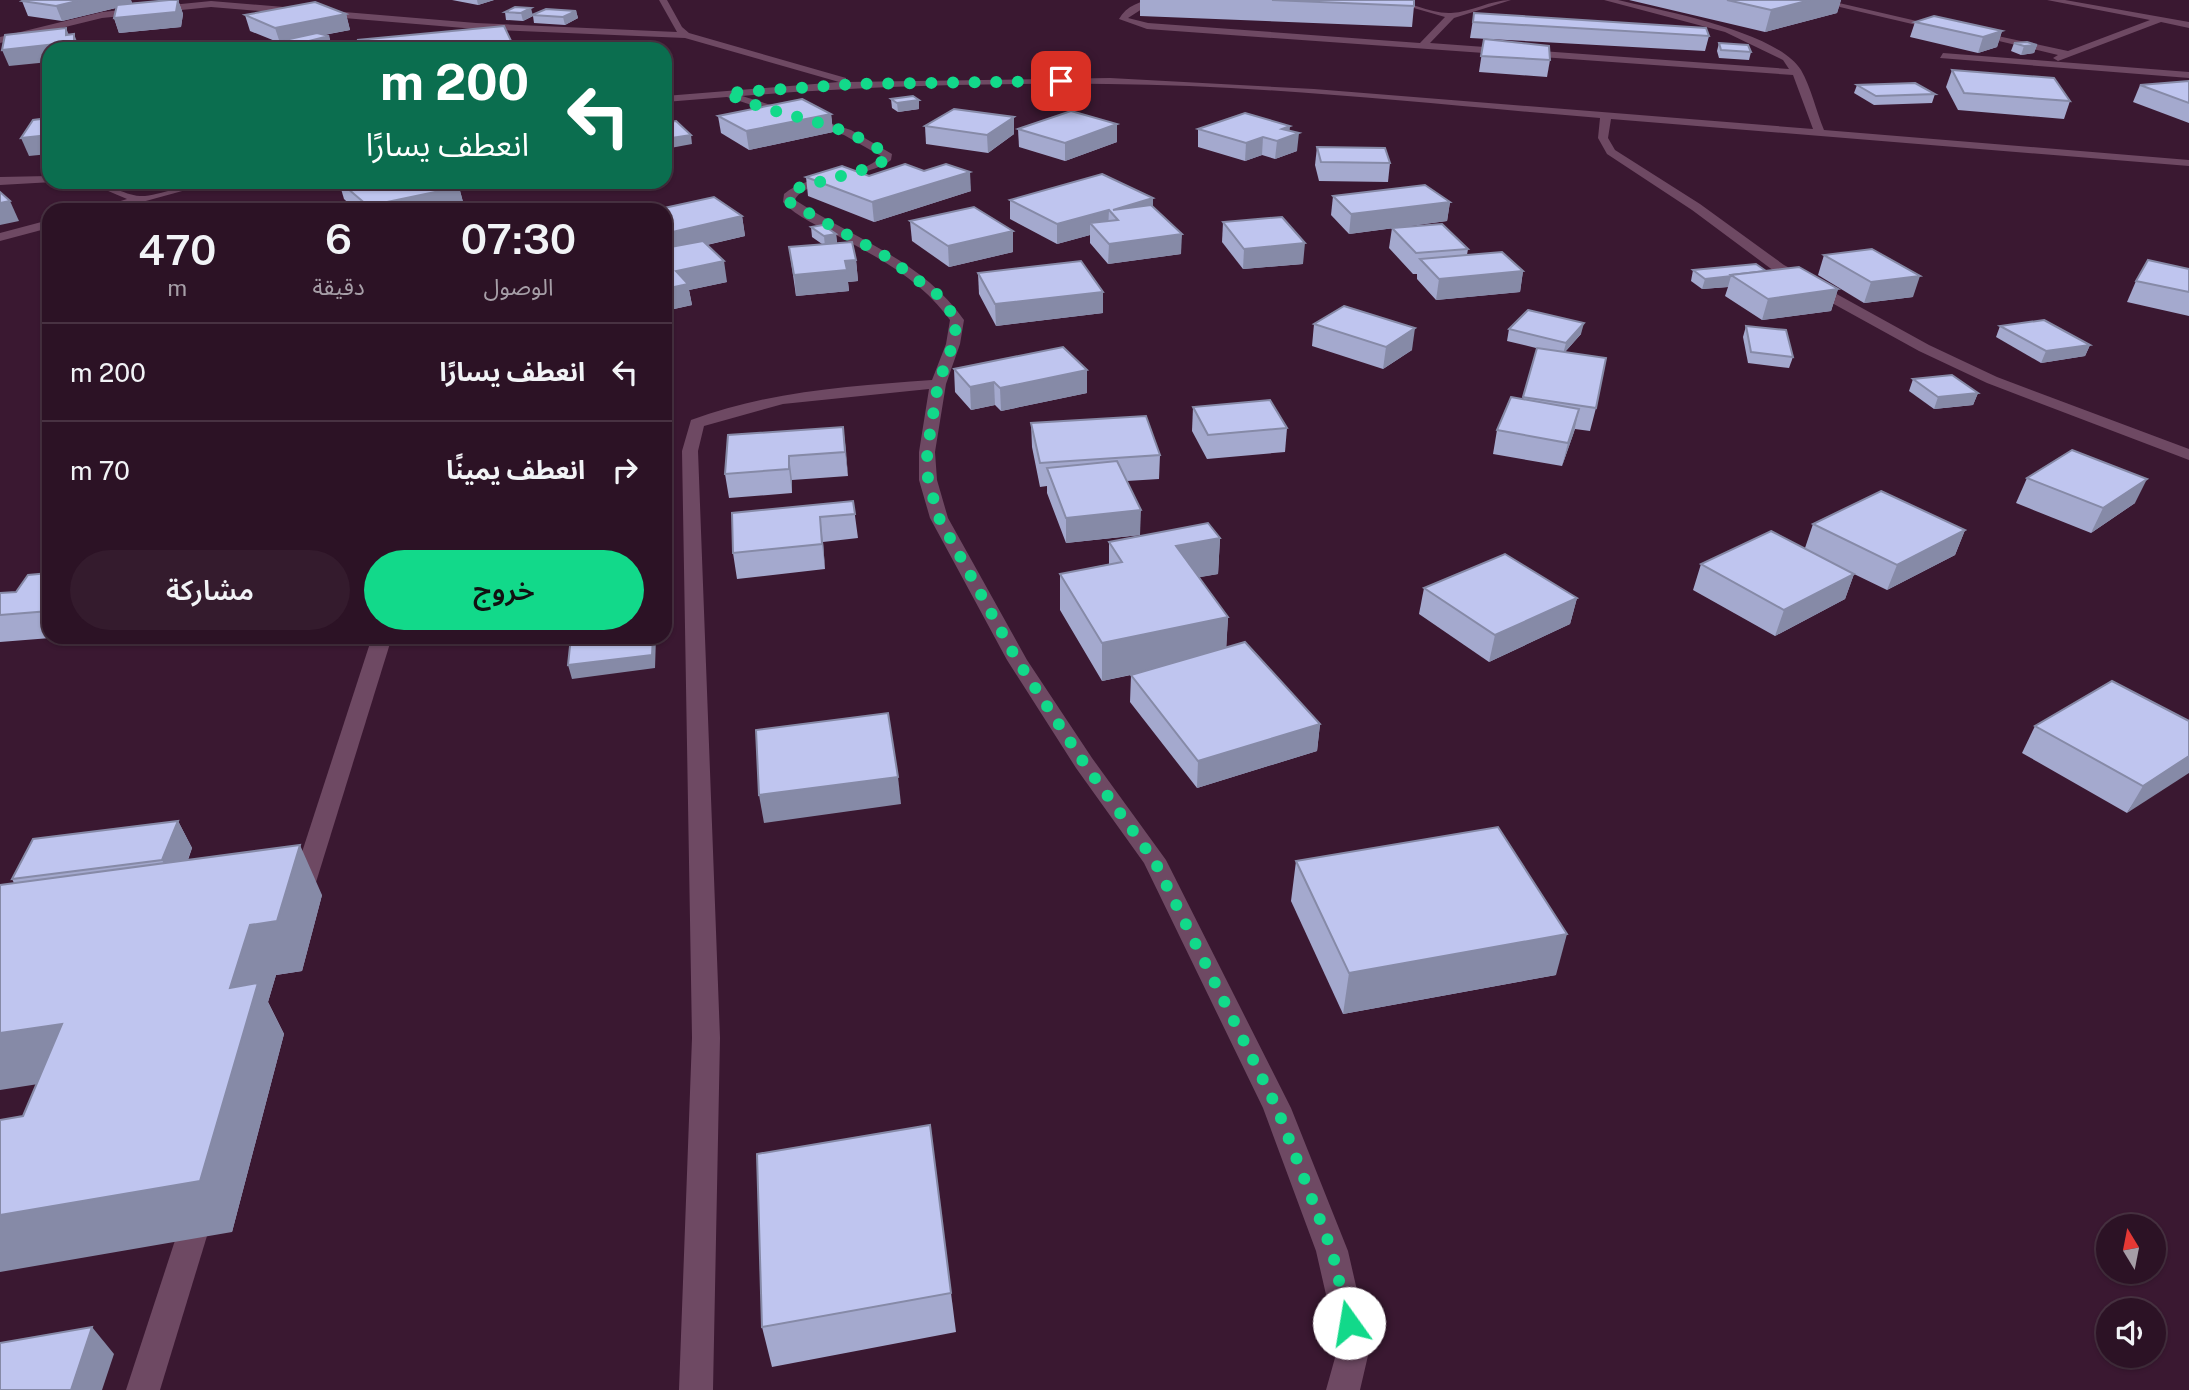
<!DOCTYPE html>
<html lang="ar">
<meta charset="utf-8">
<style>
:root{--surface:#2c1225;--page:#341b2d;--text:#f1f3f6;--muted:#a69ea7;--line:#483242;--accent:#12d98a}
body{margin:0;font-family:"Public Sans","Noto Sans Arabic",sans-serif;background:var(--page);color:var(--text);direction:rtl;height:100vh;display:flex;flex-direction:column;font-size:26px;white-space:nowrap}
*{box-sizing:border-box;margin:0}
p{font-size:23px;color:var(--muted)}
.icon{flex:none;width:38px;height:38px;fill:none;stroke:currentColor;stroke-width:2;stroke-linecap:round;stroke-linejoin:round}
.map{position:relative;flex:1;overflow:hidden;direction:ltr}
.drawer{position:absolute;left:42px;top:203px;width:630px;height:441px;display:flex;flex-direction:column;background:var(--surface);border-radius:21px;box-shadow:0 2px 5px #0004,0 0 0 2px var(--line);direction:rtl}
.drawer>*{flex:none}
.hud{position:absolute;left:42px;top:42px;width:630px;height:147px;border-radius:21px;box-shadow:0 2px 5px #0004,0 0 0 2px var(--line);direction:rtl;background:#0b6e4f;color:#fff;overflow:hidden}
.needle{width:46px;rotate:350deg}
.controls{position:absolute;left:2096px;top:1214px;display:grid;gap:14px}
.controls a{display:grid;place-items:center;width:70px;height:70px;border-radius:50%;background:var(--surface);box-shadow:0 2px 5px #0004,0 0 0 2px var(--line);font-size:35px}
.pin{position:absolute;display:grid;place-items:center;width:60px;height:60px;color:#fff;margin:-30px;border-radius:14px;box-shadow:0 4px 10px #0006}
.me{position:absolute;width:77px;margin:-38px;rotate:347deg;stroke-linejoin:round;filter:drop-shadow(0 0 5px #0008)}
.turn{display:flex;align-items:center;gap:24px;height:147px;padding:0 28px;font-size:32px}
.turn .icon{width:91px;height:91px;stroke-width:2.5}
.turn b{display:block;font-size:49px;line-height:60px}
.eta{display:flex;justify-content:space-evenly;align-items:center;height:119px;text-align:center}
.eta b{font-size:42px;font-weight:600;line-height:49px}
.cta{display:flex;gap:14px;margin-top:auto;padding:14px 28px}
.cta a{flex:1;height:80px;border-radius:42px;background:var(--accent);color:#111;font-size:28px;font-weight:600;line-height:80px;text-align:center}
.cta a+a{background:var(--page);color:var(--text)}
ul{padding:0;list-style:none}
li{display:flex;align-items:center;gap:21px;height:98px;padding:0 28px;border-top:2px solid var(--line)}
li div{flex:1}
li b{display:block;font-size:26px}
li em{font-style:normal}
.map>svg:first-child{display:block}
.lines{fill:none;stroke-linecap:round;stroke-linejoin:round}
.minor{fill:#6e4963;fill-rule:evenodd}
.wall{fill:#a4a9ce}
.shaded-wall{fill:#868aa7}
.building{fill:#bfc5ef;stroke:#868aa7;stroke-width:2}
.route{stroke:#12d98a;stroke-width:12;stroke-dasharray:0 21.6}
</style>
<div class="map">
<svg width="2189" height="1390" viewBox="0 0 2189 1390">
<rect width="100%" height="100%" fill="#3a1831"/>
<g class="lines">
<g class="minor">
<path d="M659 0H667L682 27 689 33 846 78V82L1110 78 1314 89 1813 129 1793 75 1147 29 1119 19C1126 6 1141 0 1156 0L1128 18 1148 23 1420 43 1445 17 1386 0C1408 0 1430 14 1451 13 1472 12 1490 0 1511 0L1454 18 1430 43 1789 69 1783 60 1725 32 1604 0H1618C1663 11 1776 31 1801 70 1811 87 1816 111 1824 130L2189 160V166L1611 119 1608 138 1615 150 1700 204 1784 265 1929 345 1997 377 2189 449V460L1987 383 1919 351 1774 271 1692 210 1607 154 1598 138 1600 118C1439 105 1270 85 1108 84 986 83 864 86 742 96L851 130 892 154 891 160C868 178 803 180 795 200 854 239 922 260 964 320L960 344 946 384 935 452 937 480 948 518 1027 660 1092 758 1166 860 1291 1108 1348 1251 1370 1347 1360 1390H1326L1338 1347 1316 1251 1263 1108 1144 863 1076 768 1007 660 930 518 919 480V452L929 389 783 404 704 426 698 451 720 1038 713 1390H679L692 1038 682 451 691 420C769 391 850 386 932 380L946 344 950 320C921 280 881 259 838 236 820 227 797 217 783 202L784 194C811 171 862 179 881 156L844 135 727 97 665 102V96L839 82 685 38 476 29 211 7 102 18 0 43V37L102 12 211 1 476 23 677 32Z"/>
<polygon points="1810,0 1826,0 1947,28 1942,31"/>
<polygon points="2047,0 2065,0 2189,22 2189,28 2161,22 2058,61 2053,58 2058,55 1969,34 1974,31 2068,51 2150,20"/>
<polygon points="1943,53 2189,72 2189,78 1940,58"/>
<polygon points="49,176 49,182 53,182 0,185 0,177"/>
<path d="M87 182C110 182 122 195 140 196 157 197 190 182 215 182L113 210H92L127 199Z"/>
<polygon points="49,220 49,228 0,241 0,233"/>
<polygon points="372,637 392,637 313,892 310,898 301,901 292,898 289,892"/>
<polygon points="199,1200 210,1203 214,1213 160,1390 126,1390 184,1213 188,1203"/>
</g>
</g>
<g class="wall">
<polygon points="131,0 132,3 178,0 183,14 181,27 119,33 114,18 116,8 62,21 28,16 22,1"/>
<polygon points="452,0 494,0 478,5"/>
<polygon points="1140,0 1414,0 1414,6 1412,27 1140,16"/>
<polygon points="1629,0 1841,0 1837,13 1765,32"/>
<polygon points="576,11 578,18 565,25 534,23 533,16 523,21 506,20 505,12 533,15"/>
<polygon points="1474,13 1709,36 1705,51 1470,38"/>
<polygon points="346,14 350,30 324,35 329,36 331,44 312,49 290,49 287,48 285,42 280,43 250,31 245,15"/>
<polygon points="1915,22 2002,31 1997,47 1978,53 1910,37"/>
<polygon points="1484,39 1550,60 1547,77 1479,72"/>
<polygon points="1719,43 1751,52 1749,60 1719,58 1717,51"/>
<polygon points="2014,43 2037,45 2034,53 2021,55 2011,51"/>
<polygon points="1952,70 2070,101 2064,119 1958,110 1946,87"/>
<polygon points="2189,81 2189,123 2133,102 2140,85"/>
<polygon points="1857,85 1935,94 1932,103 1874,105 1854,93"/>
<polygon points="891,99 919,100 919,109 898,112 892,108"/>
<polygon points="831,114 833,132 749,150 721,133 718,116"/>
<polygon points="1014,117 1014,134 988,153 926,144 925,126"/>
<polygon points="1018,129 1117,142 1065,161 1019,147"/>
<polygon points="1198,129 1289,131 1297,151 1275,159 1262,155 1245,161 1198,147"/>
<polygon points="1317,147 1390,163 1388,182 1319,181 1315,165"/>
<polygon points="924,171 971,191 874,222 808,196 806,177 869,176"/>
<polygon points="339,182 452,182 459,187 464,206 446,210 356,210 344,199"/>
<polygon points="1333,196 1450,202 1447,221 1349,234 1331,215"/>
<polygon points="1153,198 1153,207 1181,254 1108,264 1090,243 1090,235 1057,244 1010,219 1010,200"/>
<polygon points="665,210 742,216 745,236 707,245 727,282 689,290 692,305 665,311"/>
<polygon points="910,221 1013,231 1013,252 949,267 912,241"/>
<polygon points="1223,222 1303,264 1243,269 1222,242"/>
<polygon points="811,227 836,234 837,243 856,260 858,281 848,282 849,291 796,296 789,247 822,244 812,237"/>
<polygon points="1392,228 1468,249 1467,255 1523,271 1520,292 1436,300 1417,279 1417,274 1413,274 1389,248"/>
<polygon points="1824,255 1913,297 1864,303 1818,275"/>
<polygon points="2189,269 2189,316 2127,302 2136,281"/>
<polygon points="1693,270 1766,271 1838,289 1831,311 1762,320 1725,296 1728,287 1702,289 1691,281"/>
<polygon points="978,273 1103,313 996,326 979,294"/>
<polygon points="1314,324 1412,350 1383,369 1312,346"/>
<polygon points="1746,326 1793,357 1789,368 1748,363 1743,337"/>
<polygon points="2000,326 2090,345 2085,356 2041,363 1996,337"/>
<polygon points="1509,329 1581,334 1565,352 1596,408 1590,431 1575,429 1562,466 1493,454 1497,430 1523,399 1540,349 1507,341"/>
<polygon points="954,369 1087,370 1087,393 1001,411 995,405 971,410 955,392"/>
<polygon points="1913,379 1978,393 1973,405 1934,409 1909,391"/>
<polygon points="1193,407 1287,428 1285,452 1207,459 1192,431"/>
<polygon points="1031,423 1160,455 1159,479 1127,481 1140,535 1066,543 1047,493 1047,486 1040,487 1032,447"/>
<polygon points="843,427 848,476 792,480 792,493 729,498 725,474"/>
<polygon points="2027,478 2135,503 2091,533 2016,503"/>
<polygon points="853,501 858,538 823,542 825,569 737,579 733,553"/>
<polygon points="1813,524 1965,530 1955,555 1887,590 1854,574 1845,599 1775,636 1693,590 1701,564 1805,548"/>
<polygon points="1220,538 1218,574 1199,577 1228,617 1226,648 1320,724 1317,751 1197,788 1130,702 1131,675 1102,681 1060,610 1060,574 1109,564 1109,542"/>
<polygon points="49,573 49,637 63,637 0,642 0,593 16,592"/>
<polygon points="1424,588 1577,598 1570,624 1489,662 1419,614"/>
<polygon points="2189,721 2127,813 2022,753 2035,726"/>
<polygon points="178,821 192,848 188,860 322,895 302,971 276,975 268,1002 284,1034 232,1232 23,1116 37,1084 14,883 12,879"/>
<polygon points="1296,861 1556,975 1343,1014 1291,901"/>
<polygon points="951,1293 956,1332 772,1367 762,1327"/>
</g>
<g class="shaded-wall">
<polygon points="81,0 131,0 132,4 62,21 56,6"/>
<polygon points="178,0 183,14 181,27 119,33 114,18"/>
<polygon points="477,0 494,0 478,5"/>
<polygon points="1810,0 1841,0 1837,13 1765,32 1771,10"/>
<polygon points="531,8 533,16 523,21 521,13"/>
<polygon points="576,11 578,18 565,25 563,17"/>
<polygon points="346,14 350,30 289,41 285,40 285,42 280,43 275,28"/>
<polygon points="66,28 72,42 74,34 80,49 49,49 49,62 9,66 2,50 66,35"/>
<polygon points="2002,31 1997,47 1978,53 1983,37"/>
<polygon points="329,36 331,44 312,49 298,49 297,44"/>
<polygon points="2037,45 2034,53 2021,55 2024,46"/>
<polygon points="919,100 919,109 898,112 897,103"/>
<polygon points="831,114 833,132 749,150 746,131"/>
<polygon points="1014,117 1014,134 988,153 987,135"/>
<polygon points="1117,124 1117,142 1065,161 1065,143"/>
<polygon points="1290,126 1289,137 1299,133 1297,151 1275,159 1277,141 1282,129"/>
<polygon points="49,135 49,154 29,156 21,138"/>
<polygon points="691,135 692,144 665,149 665,139"/>
<polygon points="1263,137 1262,155 1245,161 1246,143"/>
<polygon points="970,172 971,191 874,222 872,202"/>
<polygon points="459,187 464,206 446,210 370,210 368,206"/>
<polygon points="1153,198 1153,218 1118,220 1113,210"/>
<polygon points="10,201 19,221 0,225 0,203"/>
<polygon points="1450,202 1447,221 1349,234 1351,214"/>
<polygon points="1109,210 1108,230 1090,223 1090,235 1057,244 1057,224"/>
<polygon points="742,216 745,236 671,253 668,233"/>
<polygon points="1013,231 1013,252 949,267 948,246"/>
<polygon points="836,234 837,244 825,247 824,236"/>
<polygon points="1182,234 1181,254 1108,264 1109,244"/>
<polygon points="1305,243 1303,264 1243,269 1244,249"/>
<polygon points="856,260 858,281 848,282 849,291 796,296 794,275 845,261"/>
<polygon points="724,261 727,282 689,290 692,305 665,311 665,289 676,271"/>
<polygon points="1523,271 1520,292 1436,300 1439,279"/>
<polygon points="1731,276 1728,287 1702,289 1705,279"/>
<polygon points="1920,276 1913,297 1864,303 1871,282"/>
<polygon points="1838,289 1831,311 1762,320 1768,299"/>
<polygon points="1103,292 1103,313 996,326 995,304"/>
<polygon points="1584,323 1581,334 1563,354 1566,343"/>
<polygon points="1415,328 1412,350 1383,369 1386,347"/>
<polygon points="2090,345 2085,356 2041,363 2046,351"/>
<polygon points="1087,370 1087,393 1001,411 1000,388"/>
<polygon points="994,382 995,405 971,410 970,387"/>
<polygon points="1978,393 1973,405 1934,409 1938,397"/>
<polygon points="1579,409 1574,432 1562,466 1568,443"/>
<polygon points="843,427 846,450 848,476 845,452"/>
<polygon points="789,456 792,480 792,493 789,469"/>
<polygon points="2147,479 2135,503 2091,533 2103,508"/>
<polygon points="1141,510 1140,535 1066,543 1066,518"/>
<polygon points="820,517 823,542 825,569 822,544"/>
<polygon points="1965,530 1955,555 1887,590 1897,565"/>
<polygon points="1220,538 1218,574 1174,582 1176,546"/>
<polygon points="1854,574 1845,599 1775,636 1784,610"/>
<polygon points="1577,598 1570,624 1489,662 1495,635"/>
<polygon points="1228,617 1226,654 1102,681 1102,643"/>
<polygon points="653,637 656,637 655,668 572,679 568,665"/>
<polygon points="1320,724 1317,751 1197,788 1198,761"/>
<polygon points="2189,756 2189,773 2127,813 2143,786"/>
<polygon points="898,777 901,804 764,823 759,795"/>
<polygon points="178,821 192,848 177,888 162,860"/>
<polygon points="300,845 322,895 302,971 276,975 268,1002 284,1034 232,1232 0,1272 0,1215 230,988 250,925"/>
<polygon points="1567,934 1556,975 1343,1014 1349,973"/>
<polygon points="62,1024 96,1075 0,1090 0,1033"/>
<polygon points="92,1327 114,1354 102,1390 71,1390"/>
</g>
<g class="building">
<polygon points="24,0 81,0 56,6 22,1"/>
<polygon points="169,0 178,0 176,12 114,18 117,5"/>
<polygon points="1272,0 1414,0 1414,6"/>
<polygon points="1727,0 1810,0 1771,10"/>
<polygon points="315,2 346,14 275,28 245,15"/>
<polygon points="515,7 531,8 521,13 505,12"/>
<polygon points="546,9 576,11 563,17 532,15"/>
<polygon points="1474,13 1706,28 1709,36 1473,22"/>
<polygon points="1934,16 2002,31 1983,37 1915,22"/>
<polygon points="504,26 512,43 519,42 523,49 360,49 358,40"/>
<polygon points="66,28 66,35 74,34 74,42 2,50 5,35"/>
<polygon points="317,33 329,36 297,44 285,40"/>
<polygon points="1484,39 1549,46 1550,60 1481,56"/>
<polygon points="2027,42 2037,45 2024,46 2014,43"/>
<polygon points="1719,43 1748,45 1751,52 1721,50"/>
<polygon points="1952,70 2054,78 2070,101 1964,93"/>
<polygon points="2189,81 2189,103 2140,85"/>
<polygon points="1915,83 1935,94 1876,96 1857,85"/>
<polygon points="913,96 919,100 897,103 891,99"/>
<polygon points="802,99 831,114 746,131 718,116"/>
<polygon points="954,109 1014,117 987,135 925,126"/>
<polygon points="1071,111 1117,124 1065,143 1018,129"/>
<polygon points="1245,113 1290,126 1282,129 1299,133 1277,141 1263,137 1246,143 1198,129"/>
<polygon points="49,118 49,135 21,138 33,120"/>
<polygon points="676,121 691,135 665,139 665,123"/>
<polygon points="1317,147 1385,148 1390,163 1321,162"/>
<polygon points="905,164 924,171 946,164 970,172 872,202 806,177 842,166 869,176"/>
<polygon points="1102,174 1153,198 1113,210 1151,205 1182,234 1109,244 1090,223 1118,220 1109,210 1057,224 1010,200"/>
<polygon points="340,182 452,182 459,187 368,206"/>
<polygon points="1425,185 1450,202 1351,214 1333,196"/>
<polygon points="0,192 10,201 0,203"/>
<polygon points="714,197 742,216 668,233 665,231 665,210 655,210"/>
<polygon points="974,207 1013,231 948,246 910,221"/>
<polygon points="1282,217 1305,243 1244,249 1223,222"/>
<polygon points="1442,224 1468,249 1416,253 1392,228"/>
<polygon points="823,225 836,234 824,236 811,227"/>
<polygon points="703,241 724,261 676,271 688,284 665,289 665,248"/>
<polygon points="852,242 856,260 845,261 847,270 794,275 789,247"/>
<polygon points="1872,249 1920,276 1871,282 1824,255"/>
<polygon points="1502,252 1523,271 1439,279 1420,259"/>
<polygon points="2148,260 2189,269 2189,292 2136,281"/>
<polygon points="1081,261 1103,292 995,304 978,273"/>
<polygon points="1756,264 1766,271 1731,275 1732,276 1705,279 1693,270"/>
<polygon points="1799,267 1838,289 1768,299 1731,275"/>
<polygon points="1344,306 1415,328 1386,347 1314,324"/>
<polygon points="1528,310 1584,323 1566,343 1509,329"/>
<polygon points="2044,320 2090,345 2046,351 2000,326"/>
<polygon points="1746,326 1786,330 1793,357 1751,352"/>
<polygon points="1063,347 1087,370 1000,388 994,382 970,387 954,369"/>
<polygon points="1537,348 1606,358 1596,408 1523,397"/>
<polygon points="1952,375 1978,393 1938,397 1913,379"/>
<polygon points="1511,397 1579,409 1568,443 1497,430"/>
<polygon points="1270,400 1287,428 1208,435 1193,407"/>
<polygon points="1146,416 1160,455 1040,463 1031,423"/>
<polygon points="843,427 845,452 789,456 789,469 725,474 728,435"/>
<polygon points="2072,450 2147,479 2103,508 2027,478"/>
<polygon points="1117,461 1141,510 1066,518 1047,468"/>
<polygon points="1881,491 1965,530 1897,565 1813,524"/>
<polygon points="853,501 855,514 820,517 822,544 733,553 732,513"/>
<polygon points="1208,523 1220,538 1176,546 1228,617 1102,643 1060,574 1122,562 1109,542"/>
<polygon points="1771,531 1854,574 1784,610 1701,564"/>
<polygon points="1505,554 1577,598 1495,635 1424,588"/>
<polygon points="49,573 49,611 0,615 0,593 16,592 28,575"/>
<polygon points="571,637 653,637 652,655 568,665"/>
<polygon points="1245,642 1320,724 1198,761 1131,675"/>
<polygon points="2112,681 2189,721 2189,756 2143,786 2035,726"/>
<polygon points="888,713 898,777 759,795 756,730"/>
<polygon points="178,821 162,860 12,879 33,839"/>
<polygon points="1498,827 1567,934 1349,973 1296,861"/>
<polygon points="300,845 277,921 250,925 230,988 258,983 200,1181 0,1215 0,1120 23,1116 62,1024 0,1033 0,885"/>
<polygon points="930,1125 951,1293 762,1327 757,1154"/>
<polygon points="92,1327 71,1390 0,1390 0,1343"/>
</g>
<g class="lines">
<path class="route" d="M1061 81 854 84 726 93C778 119 836 117 886 154L887 158 876 166 798 188 788 197 789 202 887 257 938 295 957 320 953 344 938 384 927 452 928 480 939 518 1017 660 1084 763 1154 860 1277 1108 1332 1251 1349 1323"/>
</g>
</svg>
<div class="controls">
<a><svg class="needle" viewBox="-14 -14 28 28"><path d="M0-13l5 13h-10z" fill="#e53935"/><path d="M0 13l5-13h-10z" fill="#a69ea7"/></svg></a>
<a><svg class="icon" aria-label="sound" viewBox="0 0 24 24"><path d="M4 9h4l5-4v14l-5-4H4zM17 9q2 3 0 6"/></svg></a>
</div>
<div class="pin" style="left:1061px;top:81px;background:#d93025"><svg class="icon" aria-label="arrive" viewBox="0 0 24 24"><path d="M6 21V4h12l-3 4 3 4H6"/></svg></div>
<svg class="me" style="left:1349px;top:1323px" viewBox="-20 -20 40 40"><circle r="19" fill="#fff"/><path d="M0-13L10 11 0 6-10 11z" fill="#12d98a"/></svg>
<div class="hud">
<div class="turn"><svg class="icon" aria-label="left" viewBox="0 0 24 24"><path d="M17 20v-9H6M10 6l-5 5 5 5"/></svg><div><b>200 m</b>انعطف يسارًا</div></div>
</div>
<section class="drawer">
<div class="eta">
<div><b>07:30</b><p>الوصول</p></div>
<div><b>6</b><p>دقيقة</p></div>
<div><b>470</b><p>m</p></div>
</div>
<ul>
<li><svg class="icon" aria-label="left" viewBox="0 0 24 24"><path d="M17 20v-9H6M10 6l-5 5 5 5"/></svg><div><b>انعطف يسارًا</b></div><em>200 m</em></li>
<li><svg class="icon" aria-label="right" viewBox="0 0 24 24"><path d="M7 20v-9h11M14 6l5 5-5 5"/></svg><div><b>انعطف يمينًا</b></div><em>70 m</em></li>
</ul>
<div class="cta"><a>خروج</a><a>مشاركة</a></div>
</section>
</div>
